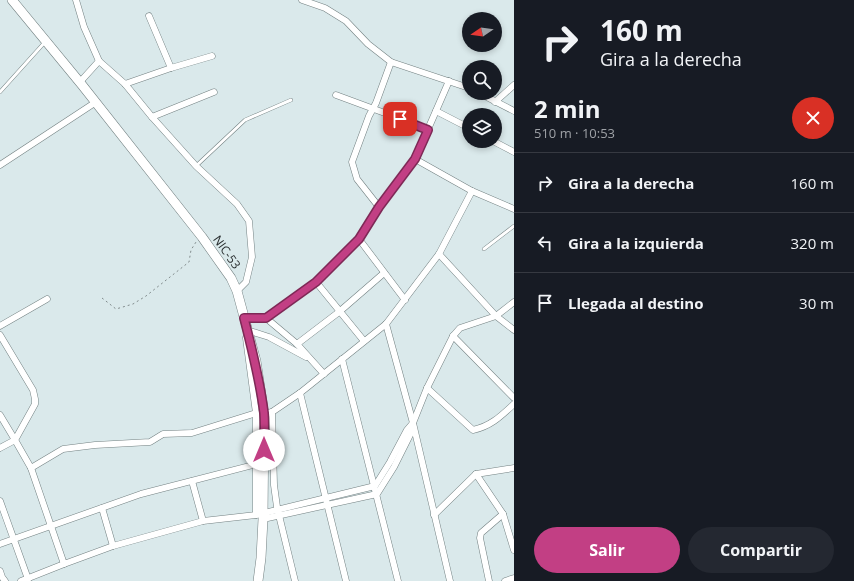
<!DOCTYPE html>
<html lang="es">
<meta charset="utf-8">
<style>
:root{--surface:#171b24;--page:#242831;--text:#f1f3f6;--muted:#9ea1a6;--line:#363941;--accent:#c23f84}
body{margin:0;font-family:"Open Sans",sans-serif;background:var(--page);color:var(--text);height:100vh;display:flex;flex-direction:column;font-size:15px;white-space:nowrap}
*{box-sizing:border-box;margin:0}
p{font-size:13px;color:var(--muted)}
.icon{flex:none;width:22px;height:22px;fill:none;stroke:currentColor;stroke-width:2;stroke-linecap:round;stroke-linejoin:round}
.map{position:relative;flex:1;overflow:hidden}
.sheet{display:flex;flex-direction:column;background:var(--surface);width:340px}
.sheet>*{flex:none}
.banner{background:#171b24;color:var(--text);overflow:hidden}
.needle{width:26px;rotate:257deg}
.controls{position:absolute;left:462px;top:12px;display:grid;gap:8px}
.controls a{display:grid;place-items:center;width:40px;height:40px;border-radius:50%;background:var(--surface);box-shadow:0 2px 6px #0003;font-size:20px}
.pin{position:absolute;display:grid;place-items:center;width:34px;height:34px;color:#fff;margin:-17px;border-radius:8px;box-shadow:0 2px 6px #0006}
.me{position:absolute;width:44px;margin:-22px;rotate:0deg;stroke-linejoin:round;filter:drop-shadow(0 0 3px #0008)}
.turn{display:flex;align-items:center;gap:14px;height:84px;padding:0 20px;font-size:18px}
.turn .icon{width:52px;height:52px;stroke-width:2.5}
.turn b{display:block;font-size:28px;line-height:34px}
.round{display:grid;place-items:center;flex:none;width:42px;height:42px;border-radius:21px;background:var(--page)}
.head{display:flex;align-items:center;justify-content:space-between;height:68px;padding:0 20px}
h1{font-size:24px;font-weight:700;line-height:30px}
.cta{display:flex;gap:8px;margin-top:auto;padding:8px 20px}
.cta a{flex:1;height:46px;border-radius:24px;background:var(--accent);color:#fff;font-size:16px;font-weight:700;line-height:46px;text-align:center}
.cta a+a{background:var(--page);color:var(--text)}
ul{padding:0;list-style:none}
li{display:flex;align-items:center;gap:12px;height:60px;padding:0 20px;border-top:1px solid var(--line)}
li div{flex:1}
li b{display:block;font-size:15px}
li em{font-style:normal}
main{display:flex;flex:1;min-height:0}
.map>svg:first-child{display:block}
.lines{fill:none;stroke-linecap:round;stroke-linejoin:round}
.lane-casing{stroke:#738182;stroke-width:4}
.street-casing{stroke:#738182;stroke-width:7}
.secondary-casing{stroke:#738182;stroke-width:10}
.path{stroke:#818b8c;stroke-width:1;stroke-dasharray:2 3;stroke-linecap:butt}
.lane{stroke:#fff;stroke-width:3}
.street{stroke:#fff;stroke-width:6}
.secondary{stroke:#fff;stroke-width:9}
.route-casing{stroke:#7e2956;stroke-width:10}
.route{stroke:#c23f84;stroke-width:7}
.labels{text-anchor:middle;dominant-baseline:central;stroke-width:3.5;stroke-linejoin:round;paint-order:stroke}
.street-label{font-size:12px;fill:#282d2e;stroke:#dae9eb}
</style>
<main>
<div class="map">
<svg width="514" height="581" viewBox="0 0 514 581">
<rect width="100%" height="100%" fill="#dae9eb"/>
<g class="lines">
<defs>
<g id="lane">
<polyline points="0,92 45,42"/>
<polyline points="196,166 245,120 291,100"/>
<polyline points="484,249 514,226"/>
</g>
<g id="street">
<polyline points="76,0 84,27 99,61 125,84 152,117 196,166 237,204 249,221 252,257 246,282 237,291"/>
<polyline points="302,0 325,8 346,21 368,44 391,62 469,88"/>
<polyline points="149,16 171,68"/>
<polyline points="80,82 99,61"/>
<polyline points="125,84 171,68 212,56"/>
<polyline points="479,93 514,111"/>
<polyline points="336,95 428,129"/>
<polyline points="495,102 514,85"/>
<polyline points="436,111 469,128"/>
<polyline points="152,117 214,92"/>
<polyline points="493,141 514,152"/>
<polyline points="415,159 472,191 514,209"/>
<polyline points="0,165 96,102"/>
<polyline points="379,207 357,179 352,162 369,116 376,103 391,62"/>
<polyline points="359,239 405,300"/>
<polyline points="439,254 496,316 514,330"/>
<polyline points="316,282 364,341"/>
<polyline points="266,318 297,344 324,374"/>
<polyline points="245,321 244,318 266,318 316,282 359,239 379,207 415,159 449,81"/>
<polyline points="386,324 413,423 450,581"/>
<polyline points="0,326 47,299"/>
<polyline points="247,330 269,337 306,357"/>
<polyline points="0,335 33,390 35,399 35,404 15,440 0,415"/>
<polyline points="453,336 514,398"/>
<polyline points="246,338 256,413 256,515 375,486 390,462 407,430 413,423"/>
<polyline points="297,344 339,312 384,273"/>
<polyline points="342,359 398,581"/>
<path d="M427 388 473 430C491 426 501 416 514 404"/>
<polyline points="300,393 346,581"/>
<polyline points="272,412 274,485 277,507 295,581"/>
<polyline points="264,414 272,412 300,393 386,324 439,254 472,191"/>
<polyline points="0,448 15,440 31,468 64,564 113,546 203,521 256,515"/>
<polyline points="31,468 63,449 95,445 150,442 163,434 192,433 256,413"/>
<polyline points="476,474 503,514 514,550"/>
<polyline points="192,481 203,521"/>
<polyline points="0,501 28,579"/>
<polyline points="102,508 113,546"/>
<polyline points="434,515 476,474 514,468"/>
<polyline points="263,519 377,494 394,467 411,433 413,423 427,388 453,336 460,328 496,316 514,302"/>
<polyline points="0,544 141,494 257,464"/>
<polyline points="0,571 2,577 5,581"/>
<polyline points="21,581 64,564"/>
<polyline points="489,581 480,538 481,533 503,514"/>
<polyline points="505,581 514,578"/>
</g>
<polyline id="secondary" points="12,0 82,85 202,237 231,278 237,291 256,361 264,414 263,519 261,558 258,581"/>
</defs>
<use href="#lane" class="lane-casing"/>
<use href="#street" class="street-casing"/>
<use href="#secondary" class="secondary-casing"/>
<polyline class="path" points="102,298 116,309 133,304 146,296 189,262 191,250 196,242"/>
<use href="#lane" class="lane"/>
<use href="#street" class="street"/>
<use href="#secondary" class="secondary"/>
</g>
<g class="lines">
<defs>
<path id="route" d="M264 450C264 438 265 425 264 413 260 381 252 349 244 318H266L316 282 359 239 379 207 415 159 428 130 400 119"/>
</defs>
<use href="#route" class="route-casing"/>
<use href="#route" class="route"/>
</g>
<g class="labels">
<g class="street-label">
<text transform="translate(227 252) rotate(55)">NIC-53</text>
</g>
</g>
</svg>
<div class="controls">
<a><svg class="needle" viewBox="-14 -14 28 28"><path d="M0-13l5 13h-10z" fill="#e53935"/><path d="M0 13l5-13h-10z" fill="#9ea1a6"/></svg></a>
<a><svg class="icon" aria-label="search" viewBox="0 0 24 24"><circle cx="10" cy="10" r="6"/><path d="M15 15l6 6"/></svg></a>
<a><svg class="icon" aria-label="layers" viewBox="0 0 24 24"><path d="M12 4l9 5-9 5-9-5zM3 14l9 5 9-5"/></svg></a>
</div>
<div class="pin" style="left:400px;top:119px;background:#d93025"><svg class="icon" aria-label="arrive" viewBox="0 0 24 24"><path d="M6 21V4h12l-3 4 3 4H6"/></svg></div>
<svg class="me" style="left:264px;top:450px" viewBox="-20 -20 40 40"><circle r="19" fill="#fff"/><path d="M0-13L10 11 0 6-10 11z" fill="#c23f84"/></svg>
</div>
<section class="sheet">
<div class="banner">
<div class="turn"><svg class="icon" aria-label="right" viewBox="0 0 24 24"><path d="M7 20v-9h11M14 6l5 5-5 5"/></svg><div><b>160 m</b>Gira a la derecha</div></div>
</div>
<div class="head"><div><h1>2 min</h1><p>510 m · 10:53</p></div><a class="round" style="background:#d93025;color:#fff"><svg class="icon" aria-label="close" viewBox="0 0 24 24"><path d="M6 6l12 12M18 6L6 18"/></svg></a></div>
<ul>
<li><svg class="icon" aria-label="right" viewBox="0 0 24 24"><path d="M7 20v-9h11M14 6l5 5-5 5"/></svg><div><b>Gira a la derecha</b></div><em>160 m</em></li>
<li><svg class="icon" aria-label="left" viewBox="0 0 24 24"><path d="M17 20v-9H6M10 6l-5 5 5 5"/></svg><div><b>Gira a la izquierda</b></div><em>320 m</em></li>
<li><svg class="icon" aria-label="arrive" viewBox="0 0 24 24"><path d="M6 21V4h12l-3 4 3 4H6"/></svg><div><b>Llegada al destino</b></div><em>30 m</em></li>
</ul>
<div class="cta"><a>Salir</a><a>Compartir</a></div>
</section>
</main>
